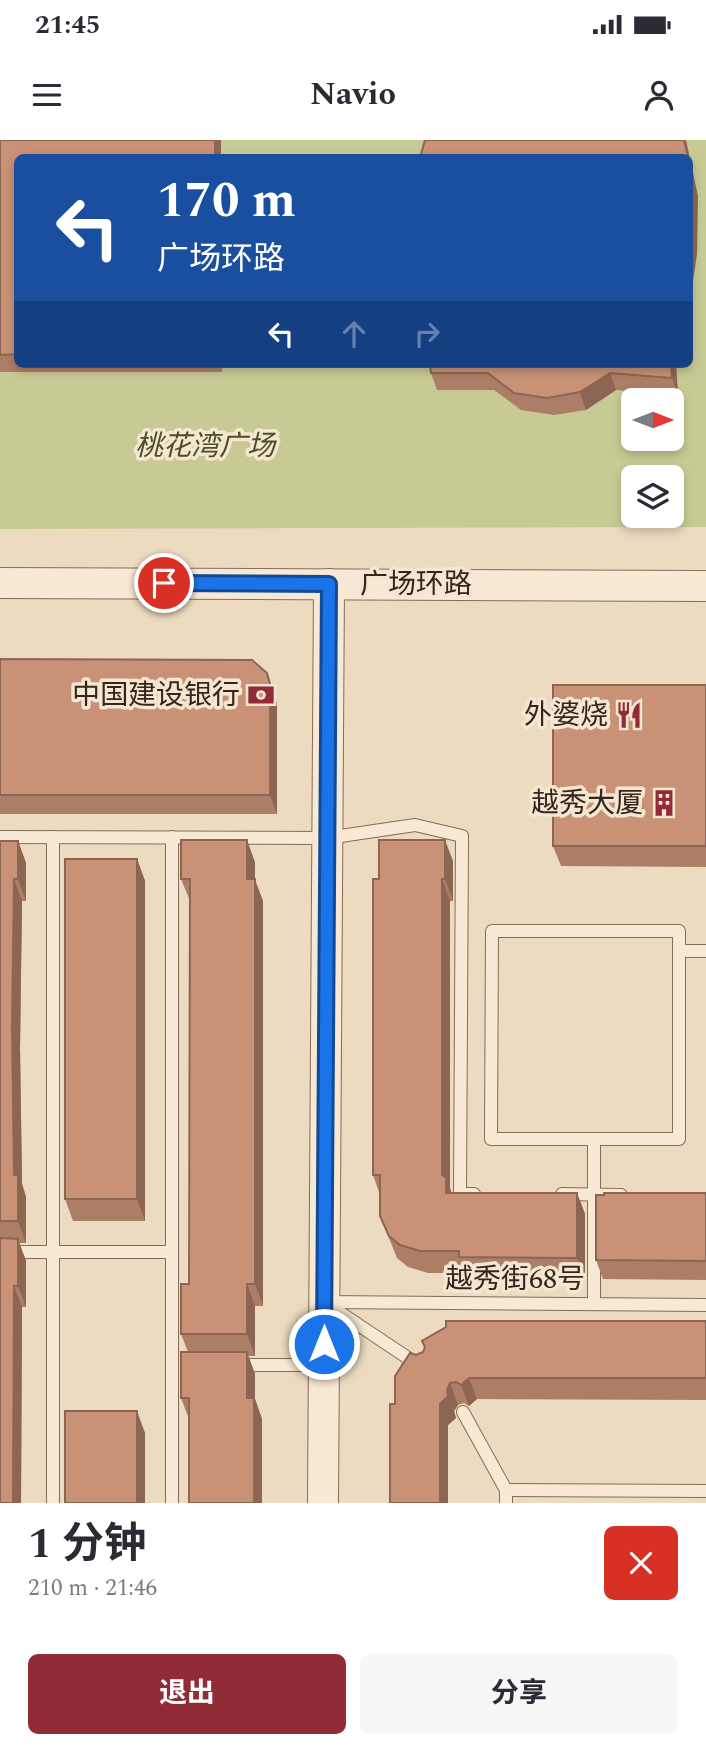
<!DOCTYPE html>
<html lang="zh">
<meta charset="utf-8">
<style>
:root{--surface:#fff;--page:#f7f7f7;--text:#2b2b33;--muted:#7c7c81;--accent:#912b35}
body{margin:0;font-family:Spectral,"Noto Sans SC",serif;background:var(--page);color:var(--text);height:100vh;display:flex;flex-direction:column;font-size:26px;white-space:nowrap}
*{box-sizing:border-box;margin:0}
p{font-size:23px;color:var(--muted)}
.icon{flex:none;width:38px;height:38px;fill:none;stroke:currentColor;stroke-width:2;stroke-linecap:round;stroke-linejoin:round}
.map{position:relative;height:1363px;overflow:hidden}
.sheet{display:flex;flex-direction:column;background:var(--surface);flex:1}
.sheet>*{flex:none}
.hud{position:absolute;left:14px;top:14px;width:679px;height:214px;border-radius:10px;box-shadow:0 4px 10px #0003;background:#1a4fa0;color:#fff;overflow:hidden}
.needle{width:46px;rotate:90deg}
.controls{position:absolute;left:621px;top:248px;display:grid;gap:14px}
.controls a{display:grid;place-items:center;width:63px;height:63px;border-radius:10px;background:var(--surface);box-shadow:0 4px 10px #0003;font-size:35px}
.pin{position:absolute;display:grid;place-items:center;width:60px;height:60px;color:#fff;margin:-30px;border:4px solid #fff;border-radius:50%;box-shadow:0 2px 7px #0007}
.me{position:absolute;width:77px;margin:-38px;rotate:0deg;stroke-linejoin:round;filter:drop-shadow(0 0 5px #0008)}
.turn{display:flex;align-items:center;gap:24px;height:147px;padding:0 28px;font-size:32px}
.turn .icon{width:91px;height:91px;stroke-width:2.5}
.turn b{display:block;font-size:49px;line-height:60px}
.lanes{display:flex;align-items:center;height:66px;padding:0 28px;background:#0003;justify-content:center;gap:35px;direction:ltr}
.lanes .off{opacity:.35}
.round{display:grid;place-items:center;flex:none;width:74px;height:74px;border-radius:10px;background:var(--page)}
.head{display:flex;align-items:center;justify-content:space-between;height:119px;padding:0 28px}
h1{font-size:42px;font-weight:700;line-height:52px}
.button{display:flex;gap:14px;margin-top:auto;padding:14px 28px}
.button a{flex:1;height:80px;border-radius:10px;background:var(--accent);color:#fff;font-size:28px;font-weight:700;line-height:80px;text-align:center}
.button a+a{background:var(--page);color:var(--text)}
.status{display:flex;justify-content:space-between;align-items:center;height:49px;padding:0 35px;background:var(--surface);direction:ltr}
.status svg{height:19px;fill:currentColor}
header{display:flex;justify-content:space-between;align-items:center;height:91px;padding:0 28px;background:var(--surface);font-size:32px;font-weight:700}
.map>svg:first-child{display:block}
.green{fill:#c8ca95;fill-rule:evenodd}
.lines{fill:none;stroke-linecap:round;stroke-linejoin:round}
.service-casing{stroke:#856c59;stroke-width:14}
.tertiary-casing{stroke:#856c59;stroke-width:32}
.service{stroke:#f7e9d3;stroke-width:12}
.tertiary{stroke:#f7e9d3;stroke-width:30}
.wall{fill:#ad7e66}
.shaded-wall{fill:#8d6653}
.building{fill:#c99277;stroke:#8d6653;stroke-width:2}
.route-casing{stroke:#114b97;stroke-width:18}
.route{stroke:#1a73e8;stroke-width:12}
.labels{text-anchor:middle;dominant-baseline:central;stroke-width:7;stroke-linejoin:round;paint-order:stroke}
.park-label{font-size:28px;font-style:italic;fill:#495024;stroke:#f4e6d0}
.street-label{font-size:28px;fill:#35261d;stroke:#f4e6d0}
.poi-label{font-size:28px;fill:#35261d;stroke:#f4e6d0;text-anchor:end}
</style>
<div class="status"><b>21:45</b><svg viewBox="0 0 49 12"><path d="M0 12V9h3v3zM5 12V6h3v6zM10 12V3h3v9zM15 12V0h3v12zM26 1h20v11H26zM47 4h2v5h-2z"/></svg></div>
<header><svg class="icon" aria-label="menu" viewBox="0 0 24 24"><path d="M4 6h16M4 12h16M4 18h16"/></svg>Navio<svg class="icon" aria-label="person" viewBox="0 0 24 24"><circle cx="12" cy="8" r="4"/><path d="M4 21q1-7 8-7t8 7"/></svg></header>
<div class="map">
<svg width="706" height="1363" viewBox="0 0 706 1363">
<rect width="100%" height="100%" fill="#ecdbc0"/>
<path class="green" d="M0 0H706V387L0 389ZM18 18H690V224H18ZM634 261H672V299H634ZM634 338H672V376H634Z"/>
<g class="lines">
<defs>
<g id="service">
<polyline points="0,697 327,698 415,685 462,696 460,1054 474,1054"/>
<polyline points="594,999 491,999 492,791 679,791 679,811 706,811"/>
<polyline points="562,1054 621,1055"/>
<polyline points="0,1112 172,1112"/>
<polyline points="325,1162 706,1165"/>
<polyline points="327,1164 420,1226"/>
<polyline points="594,1164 594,999 679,999 679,811"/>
<polyline points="237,1225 323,1225"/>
<polyline points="463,1272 506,1350 506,1363"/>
<polyline points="506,1350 706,1351"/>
<polyline points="53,1363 53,697"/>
<polyline points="172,1363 172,697"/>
</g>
<g id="tertiary">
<polyline points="0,443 706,446"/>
<polyline points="323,1363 329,444"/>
</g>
</defs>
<use href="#service" class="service-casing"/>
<use href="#tertiary" class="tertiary-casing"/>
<use href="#service" class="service"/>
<use href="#tertiary" class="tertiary"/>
</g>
<g class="wall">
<polygon points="0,0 221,0 221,18 18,18 18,224 222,224 222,232 0,232"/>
<polygon points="676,224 678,255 616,250 586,270 554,275 521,270 494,250 437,250 431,233"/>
<polygon points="0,519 277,563 277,674 0,674"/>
<polygon points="706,545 706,727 561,726 553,706"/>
<polygon points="0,701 18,701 26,723 26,761 22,761 20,909 22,1044 26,1057 26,1103 19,1103 26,1121 26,1167 22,1167 21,1363 0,1363"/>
<polygon points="137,719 145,741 145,1081 73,1081 65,1059"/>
<polygon points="453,721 453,761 450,761 450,1048 451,1053 577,1053 585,1074 585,1139 466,1139 464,1133 428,1133 408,1127 397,1118 380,1076 380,1055 373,1035 379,739"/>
<polygon points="255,722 255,740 263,761 263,1166 255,1166 255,1216 248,1216 255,1234 255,1259 262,1279 262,1363 189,1279 181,1258 188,1212 181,1194 189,1144 190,761 181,739"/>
<polygon points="706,1053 706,1140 603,1139 596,1120"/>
<polygon points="706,1181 706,1260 477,1259 469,1266 464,1263 458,1265 454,1271 456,1278 448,1285 448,1363 395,1264 416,1215"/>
</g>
<g class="shaded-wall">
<rect x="215" y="0" width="6" height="18"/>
<polygon points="684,0 686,0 698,56 697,114 690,161 690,18 688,18"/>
<polygon points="671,224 676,224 678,255 672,238"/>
<polygon points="610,233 616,250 586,270 580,252"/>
<polygon points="267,533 277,563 277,674 270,655"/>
<polygon points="247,700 255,722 255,740 263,761 263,1166 255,1144"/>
<polygon points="445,700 453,721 453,761 445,739"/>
<polygon points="18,701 26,723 26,761 18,739"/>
<polygon points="137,719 145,741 145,1081 137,1059"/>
<polygon points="14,739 22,761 20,909 22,1044 26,1057 26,1103 18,1081 14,1035 12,887"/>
<polygon points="442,739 450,761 450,1048 454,1060 446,1053 442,1035"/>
<polygon points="577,1053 585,1074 585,1139 577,1118"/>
<polygon points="18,1099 26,1121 26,1167 18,1146"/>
<polygon points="247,1144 255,1166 255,1216 247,1194"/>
<polygon points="14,1146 22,1167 21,1363 13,1363"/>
<polygon points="247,1212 255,1234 255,1259 262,1279 262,1363 254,1363 247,1258"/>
<polygon points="469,1238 477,1259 469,1266 461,1245"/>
<polygon points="450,1243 458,1265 454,1271 456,1278 448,1285 448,1363 440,1363 440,1264"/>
<polygon points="137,1271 145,1293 145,1363 137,1363"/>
</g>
<g class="building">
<polygon points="0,0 215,0 215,18 18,18 18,214 0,215"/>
<polygon points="425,0 684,0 688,18 420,18"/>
<polygon points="690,27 692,39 691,96 690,106"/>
<polygon points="430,224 671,224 672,238 610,233 580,252 547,258 514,253 488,233 431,233"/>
<polygon points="0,519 252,520 267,533 270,544 270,655 0,655"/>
<rect x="553" y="545" width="153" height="161"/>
<polygon points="181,700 247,700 247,739 255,739 255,1144 247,1144 247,1194 181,1194 181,1144 189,1144 190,739 181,739"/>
<polygon points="379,700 445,700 445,739 442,739 442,1035 446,1038 446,1053 577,1053 577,1118 459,1117 459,1111 420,1111 400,1105 389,1096 380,1076 380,1035 373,1035 373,739 379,739"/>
<polygon points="0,701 18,701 18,739 14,739 12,887 14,1035 18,1035 18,1081 0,1081"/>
<rect x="65" y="719" width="72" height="340"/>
<polygon points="604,1053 706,1053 706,1121 596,1120 596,1055 604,1055"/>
<polygon points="0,1098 18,1099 18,1146 14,1146 13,1363 0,1363"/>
<polygon points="446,1181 706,1181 706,1238 469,1238 461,1245 456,1242 450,1243 447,1250 448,1256 440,1264 440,1363 390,1363 390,1264 395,1264 395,1236 410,1213 416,1215 423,1212 425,1207 422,1201 446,1187"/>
<polygon points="181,1212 247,1212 247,1258 254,1258 254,1363 189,1363 189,1258 181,1258"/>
<rect x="65" y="1271" width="72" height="92"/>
</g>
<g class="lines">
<defs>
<polyline id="route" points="164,443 329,444 324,1204"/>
</defs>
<use href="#route" class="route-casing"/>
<use href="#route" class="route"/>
</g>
<defs>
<symbol id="bank-bare" viewBox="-9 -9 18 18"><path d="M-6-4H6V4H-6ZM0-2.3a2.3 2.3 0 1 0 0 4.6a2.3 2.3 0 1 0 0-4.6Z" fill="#912b35" stroke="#f4e6d0" stroke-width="2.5" paint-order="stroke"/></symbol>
<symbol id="restaurant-bare" viewBox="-9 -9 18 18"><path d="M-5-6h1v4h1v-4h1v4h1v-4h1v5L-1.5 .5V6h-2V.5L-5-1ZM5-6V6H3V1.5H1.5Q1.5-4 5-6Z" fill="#912b35" stroke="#f4e6d0" stroke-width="2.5" paint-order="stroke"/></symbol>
<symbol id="building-bare" viewBox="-9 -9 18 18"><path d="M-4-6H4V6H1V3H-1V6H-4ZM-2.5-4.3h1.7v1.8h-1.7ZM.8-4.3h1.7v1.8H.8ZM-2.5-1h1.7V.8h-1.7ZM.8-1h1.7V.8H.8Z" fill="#912b35" stroke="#f4e6d0" stroke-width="2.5" paint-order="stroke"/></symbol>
</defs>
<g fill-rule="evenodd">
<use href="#bank-bare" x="242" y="536" width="38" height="38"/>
<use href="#restaurant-bare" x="610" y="556" width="38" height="38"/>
<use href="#building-bare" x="645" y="644" width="38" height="38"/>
</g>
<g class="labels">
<g class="park-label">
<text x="205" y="306">桃花湾广场</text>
</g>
<g class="street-label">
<text x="416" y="444">广场环路</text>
<text x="515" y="1139">越秀街68号</text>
</g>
<g class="poi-label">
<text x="240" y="555">中国建设银行</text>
<text x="608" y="575">外婆烧</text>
<text x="643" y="663">越秀大厦</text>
</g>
</g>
</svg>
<div class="controls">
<a><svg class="needle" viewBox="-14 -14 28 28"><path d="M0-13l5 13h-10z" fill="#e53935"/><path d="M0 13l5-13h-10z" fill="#7c7c81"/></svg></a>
<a><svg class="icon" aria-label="layers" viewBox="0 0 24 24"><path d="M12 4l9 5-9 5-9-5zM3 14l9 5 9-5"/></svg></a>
</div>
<div class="pin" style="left:164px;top:443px;background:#d93025"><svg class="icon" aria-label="arrive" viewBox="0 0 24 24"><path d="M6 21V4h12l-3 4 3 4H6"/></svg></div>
<svg class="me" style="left:324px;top:1204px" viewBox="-20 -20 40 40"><circle r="17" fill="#1a73e8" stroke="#fff" stroke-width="3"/><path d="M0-11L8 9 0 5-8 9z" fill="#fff"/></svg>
<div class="hud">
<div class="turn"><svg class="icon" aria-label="left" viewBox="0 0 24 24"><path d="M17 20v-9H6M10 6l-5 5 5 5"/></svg><div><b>170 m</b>广场环路</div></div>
<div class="lanes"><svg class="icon" aria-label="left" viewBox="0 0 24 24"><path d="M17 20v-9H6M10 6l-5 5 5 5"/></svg><svg class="icon off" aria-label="ahead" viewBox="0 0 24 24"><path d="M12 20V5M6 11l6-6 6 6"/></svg><svg class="icon off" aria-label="right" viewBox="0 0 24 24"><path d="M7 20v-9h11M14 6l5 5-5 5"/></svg></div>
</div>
</div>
<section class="sheet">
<div class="head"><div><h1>1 分钟</h1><p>210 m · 21:46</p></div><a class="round" style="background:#d93025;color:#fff"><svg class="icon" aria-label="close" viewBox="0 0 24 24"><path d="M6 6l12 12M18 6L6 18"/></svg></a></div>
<div class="button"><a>退出</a><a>分享</a></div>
</section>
